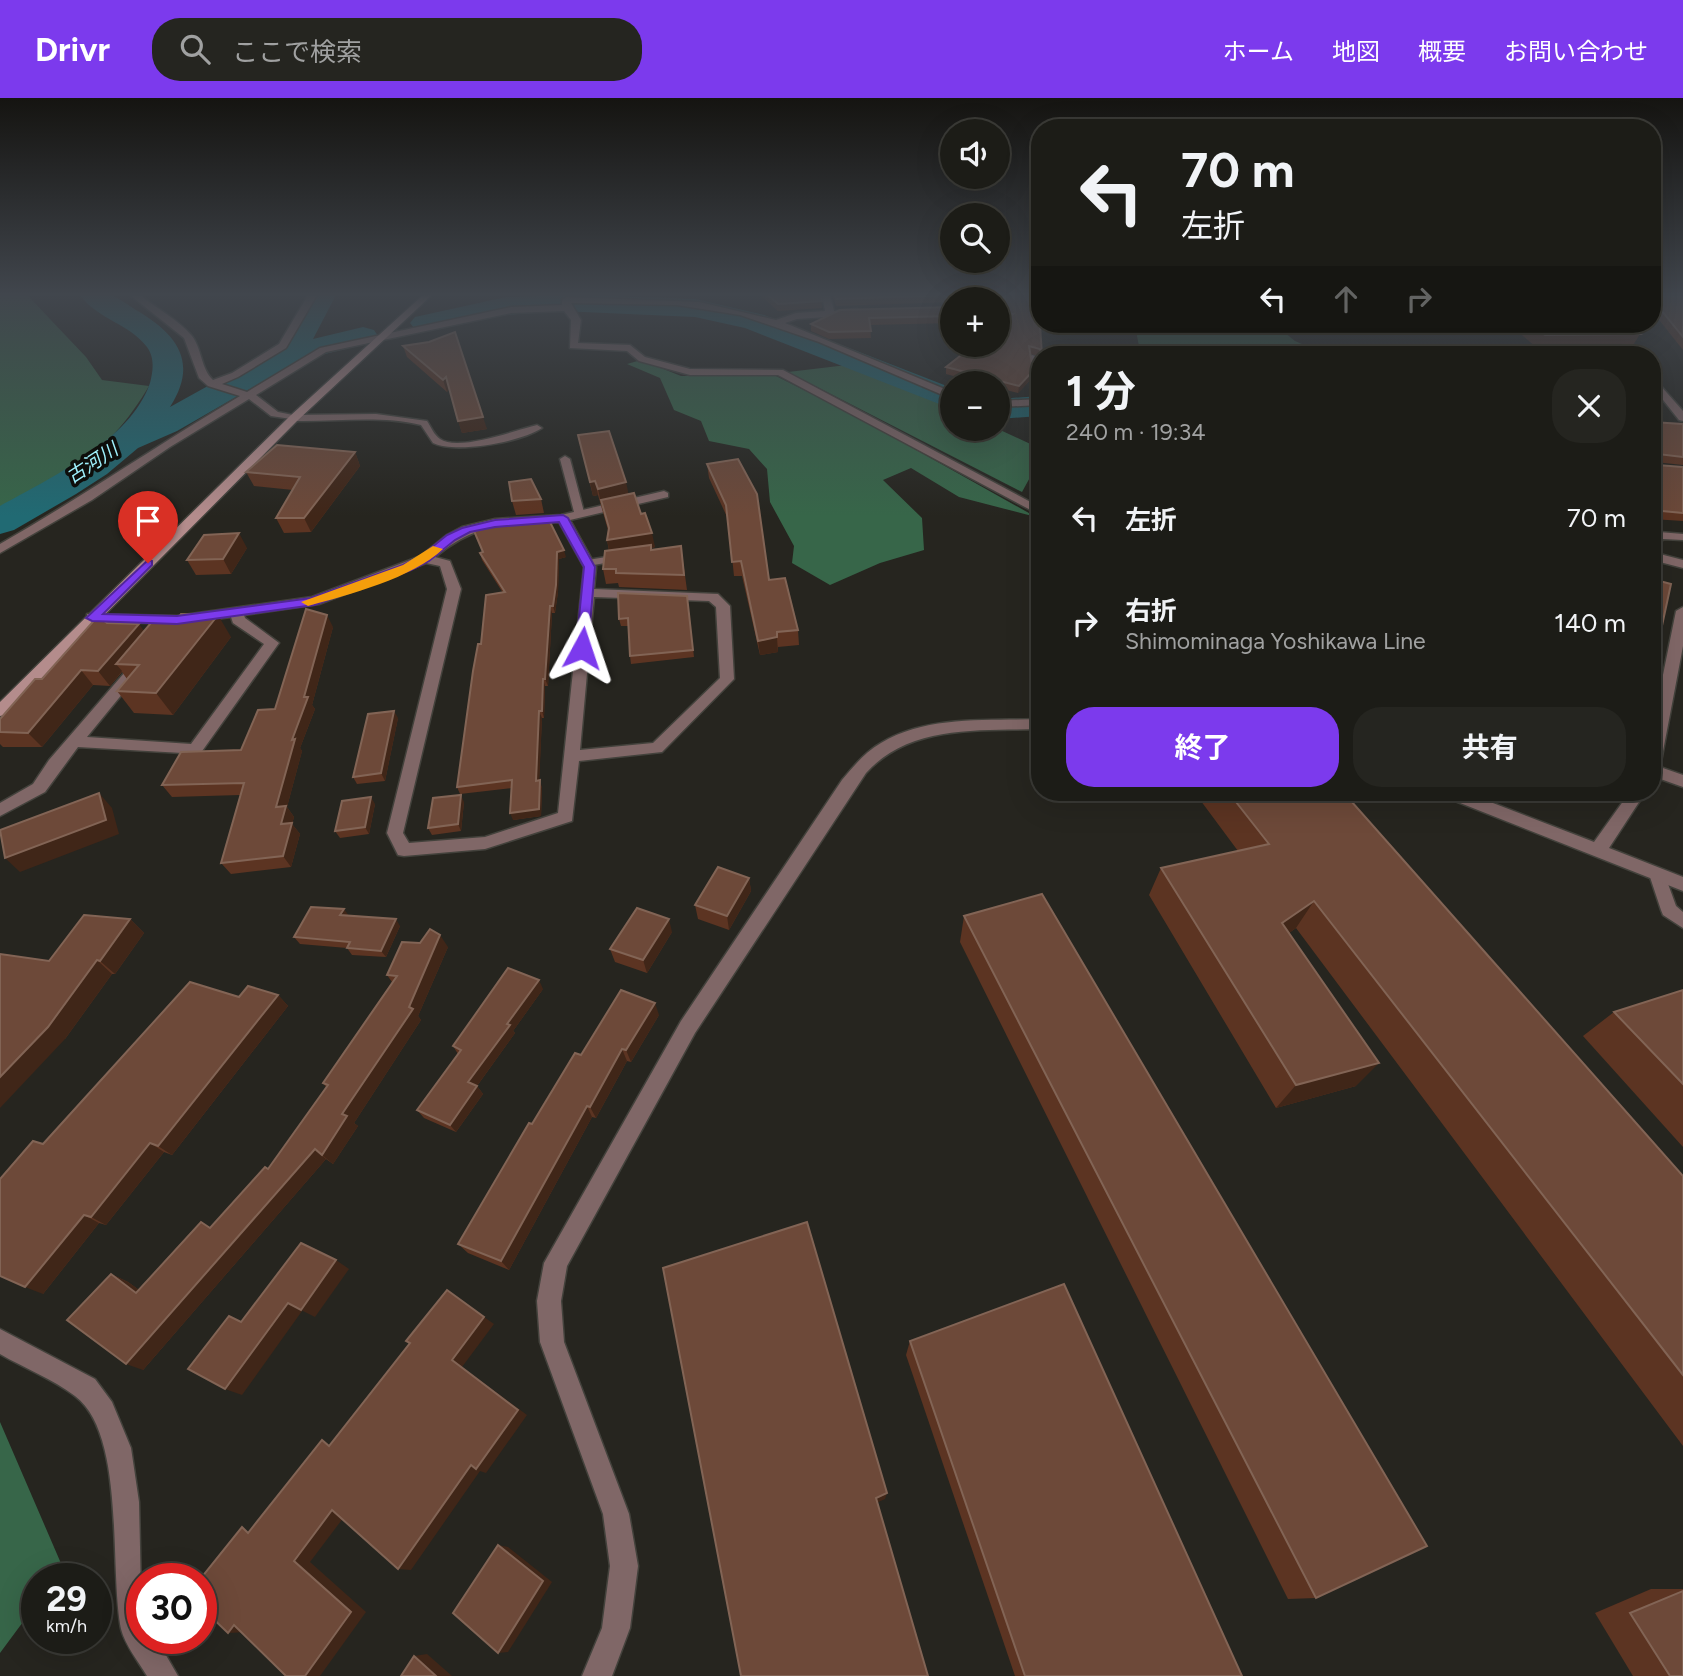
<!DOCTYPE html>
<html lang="ja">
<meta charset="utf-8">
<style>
:root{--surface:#1c1c17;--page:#252520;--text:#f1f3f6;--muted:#a0a1a1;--line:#3a3a36;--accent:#7c3aed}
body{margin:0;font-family:Figtree,"Noto Sans JP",sans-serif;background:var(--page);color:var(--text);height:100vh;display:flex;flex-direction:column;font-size:26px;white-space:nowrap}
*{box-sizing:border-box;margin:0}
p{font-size:23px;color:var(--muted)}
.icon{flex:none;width:38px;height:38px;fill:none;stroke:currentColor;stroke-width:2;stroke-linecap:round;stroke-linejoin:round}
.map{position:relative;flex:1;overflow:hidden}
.drawer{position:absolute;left:1031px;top:248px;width:630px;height:455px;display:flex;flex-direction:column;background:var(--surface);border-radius:28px;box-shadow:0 7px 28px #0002,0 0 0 2px var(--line)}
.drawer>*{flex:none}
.top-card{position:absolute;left:1031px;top:21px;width:630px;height:214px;border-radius:28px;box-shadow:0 7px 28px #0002,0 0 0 2px var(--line);background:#1c1c17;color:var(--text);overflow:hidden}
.tools{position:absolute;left:940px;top:21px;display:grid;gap:14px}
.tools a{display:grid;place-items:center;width:70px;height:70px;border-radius:50%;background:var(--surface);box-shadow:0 7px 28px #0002,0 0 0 2px var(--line);font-size:35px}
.speed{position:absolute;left:21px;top:1465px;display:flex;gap:14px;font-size:35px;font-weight:700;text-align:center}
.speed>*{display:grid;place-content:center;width:91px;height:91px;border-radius:50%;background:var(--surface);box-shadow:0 7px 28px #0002,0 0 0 2px var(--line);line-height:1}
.speed small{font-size:18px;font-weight:400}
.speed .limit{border:10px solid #d22;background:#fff;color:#111}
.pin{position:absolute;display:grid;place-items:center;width:60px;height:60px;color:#fff;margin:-72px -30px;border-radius:50% 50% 50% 0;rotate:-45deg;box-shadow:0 0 7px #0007}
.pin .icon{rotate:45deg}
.me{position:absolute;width:77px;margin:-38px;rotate:5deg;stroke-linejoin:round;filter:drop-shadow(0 0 5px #0008)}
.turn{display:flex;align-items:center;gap:24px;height:147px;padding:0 35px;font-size:32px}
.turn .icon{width:91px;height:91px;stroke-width:2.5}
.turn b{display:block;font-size:49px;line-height:60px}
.lanes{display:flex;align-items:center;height:66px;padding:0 35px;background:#0003;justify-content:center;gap:35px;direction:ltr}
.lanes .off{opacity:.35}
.round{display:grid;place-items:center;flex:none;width:74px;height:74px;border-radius:28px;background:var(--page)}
.overview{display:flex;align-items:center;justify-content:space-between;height:119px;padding:0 35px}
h1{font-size:42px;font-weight:700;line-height:52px}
.action{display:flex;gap:14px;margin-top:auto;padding:14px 35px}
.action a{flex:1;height:80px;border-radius:28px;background:var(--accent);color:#fff;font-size:28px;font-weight:700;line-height:80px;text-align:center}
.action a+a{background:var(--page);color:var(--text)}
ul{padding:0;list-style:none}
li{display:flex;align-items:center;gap:21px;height:105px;padding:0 35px}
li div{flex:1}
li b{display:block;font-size:26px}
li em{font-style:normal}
header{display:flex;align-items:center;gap:42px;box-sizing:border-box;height:98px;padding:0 35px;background:var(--accent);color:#fff}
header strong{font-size:33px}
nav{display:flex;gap:38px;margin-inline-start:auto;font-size:24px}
.search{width:490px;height:63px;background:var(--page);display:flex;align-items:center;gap:18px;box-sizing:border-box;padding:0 24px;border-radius:28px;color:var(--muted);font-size:26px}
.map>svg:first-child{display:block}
.forest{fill:#376649}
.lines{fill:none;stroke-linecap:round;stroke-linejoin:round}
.river{fill:#216a73;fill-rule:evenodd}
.lane-casing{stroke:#43423c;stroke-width:3}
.street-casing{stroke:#43423c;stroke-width:3}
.secondary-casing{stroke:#43423c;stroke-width:3}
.lane{fill:#806767;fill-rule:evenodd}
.street{fill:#806767;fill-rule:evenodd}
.secondary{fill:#b48c8c;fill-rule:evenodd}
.wall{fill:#5c3422}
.shaded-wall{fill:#402618}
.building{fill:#6d4939;stroke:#826455;stroke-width:2}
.route{fill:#7c3aed;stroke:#51269a;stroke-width:2}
.slow{fill:#f59e0b}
.labels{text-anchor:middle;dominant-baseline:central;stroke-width:7;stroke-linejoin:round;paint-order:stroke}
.far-water-label{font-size:19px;font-style:italic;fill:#9ff1fd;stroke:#0e0e0b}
</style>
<header>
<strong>Drivr</strong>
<div class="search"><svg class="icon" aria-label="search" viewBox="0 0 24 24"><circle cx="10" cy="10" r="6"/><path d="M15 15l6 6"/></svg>ここで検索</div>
<nav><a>ホーム</a><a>地図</a><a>概要</a><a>お問い合わせ</a></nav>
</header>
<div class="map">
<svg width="1683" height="1578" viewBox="0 0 1683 1578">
<rect width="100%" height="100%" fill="#26251f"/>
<g class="forest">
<path d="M0 197H27L31 201 86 259 102 282 149 288C107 359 69 373 0 411Z"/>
<polygon points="1139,226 1274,226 1295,243 1327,257 1158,257 1140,253 1137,238"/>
<polygon points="641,262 681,278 776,278 854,317 1036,419 959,399 911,370 883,382 922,420 924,452 880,465 830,487 792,465 794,448 770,404 767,371 749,351 709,343 701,323 674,312 660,280 627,266"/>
<polygon points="847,267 952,309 952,331 998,331 1039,350 1039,363 1022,394 788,274"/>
<polygon points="0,1324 63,1470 55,1480 37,1480 37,1505 0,1555"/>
</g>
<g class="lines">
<g class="river">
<path d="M80 197C90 197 104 195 113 198 121 201 129 208 136 212 177 236 199 264 170 309L278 249 308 197H336L313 241 363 229 374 232 378 238 374 244 300 262 177 333 138 350 107 376 76 396 14 432 0 436V408C50 380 130 343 150 285 153 273 155 260 147 249 130 226 97 221 80 197Z"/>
<polygon points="581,197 695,201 764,217 952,290 952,311 745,230 695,219 561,213 506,217 425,234 415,231 410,225 415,219 506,199"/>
<polygon points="1040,298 1040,318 998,321 998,301"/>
</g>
<defs>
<g id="lane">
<polygon points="1121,254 1129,255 1130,257 1117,257"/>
<path d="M376 316 427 323C431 329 434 337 440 341 458 354 516 332 537 327L542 330C521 344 456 356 433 345L421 327C379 317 336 324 294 323L289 320 294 317Z"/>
<polygon points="565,358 570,361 584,414 583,416 574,414 560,361"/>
<polygon points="1659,434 1683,436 1683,442 1663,441 1656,453 1652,454 1652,440"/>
<polygon points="624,456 628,457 628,461 588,468 582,465 588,462"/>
<polygon points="1657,770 1663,772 1676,808 1683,814 1683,830 1663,817 1661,812 1649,776 1651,772"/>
</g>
<g id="street">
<path d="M130 197H140C156 210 179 222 192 238 202 251 201 271 213 282L232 275 279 246 308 197H317L286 250 238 279 222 286 247 294 320 250 511 209 562 207V202L566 199 699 204 776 222 796 215 825 213 822 197H830L834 213 857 211 861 214 857 217 797 221 785 225 952 294V301L819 244 740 217 677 207 571 205 581 222 578 245 630 247 645 259 690 271 783 272 1040 409V417L778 277H690L639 263 627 253 570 250 571 222 564 213 511 215 326 254 256 297 278 314 298 318V322L271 318 249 301 170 349 92 402 0 455V446C82 399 159 346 240 298L208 288 199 280 184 240Z"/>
<polygon points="1543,254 1635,254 1640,257 1538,257"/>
<polygon points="1032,257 1035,258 1040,267 1040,284 1035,281 1027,260"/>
<polygon points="1652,278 1683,313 1683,323 1679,322 1652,288"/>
<polygon points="1040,301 1040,307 998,309 998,303"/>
<path d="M664 393 668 395V399L570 422 596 469 594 491 718 496 730 508 734 581 662 654 579 663 572 723 485 751 404 758 398 757 387 735 447 491 440 468 426 465 319 506 244 517 245 520 279 545 200 656 78 649 45 694 0 718V705L33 686 49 662 138 559H148L150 562 87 639 191 646 264 546 233 525 231 519 177 526 92 523 87 522V516L177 518 312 499 421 458 447 437 462 429 495 421 561 417ZM559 424 584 469 558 715 485 739 409 745 403 735 461 491 450 463 435 459C479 423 505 428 559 424ZM594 499 709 503 716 509 720 580 653 645 580 652Z"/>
<polygon points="1652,454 1683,462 1683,470 1652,462"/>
<polygon points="1683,509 1683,548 1660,669 1683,677 1683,689 1652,678 1652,631 1676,513"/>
<path d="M1040 621V631C980 633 910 626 866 675L695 935 567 1168 561 1203 564 1244 629 1416 638 1468 630 1530 612 1578H582L602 1530 610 1468 603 1416 540 1244 537 1203 544 1165 681 923 842 682C854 668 865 654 881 645 927 617 988 623 1040 621Z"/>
<polygon points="1443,695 1467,695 1594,744 1629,695 1645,695 1609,750 1683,779 1683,793 1445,699"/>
<path d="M0 1231 95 1281 112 1304 131 1350 139 1404 142 1540H156L178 1578H147C138 1563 125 1547 121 1531 109 1471 126 1336 75 1298 53 1281 24 1270 0 1256Z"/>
</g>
<polygon id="secondary" points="423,197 432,197 298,322 5,617 0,618 0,604 290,318"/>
</defs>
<use href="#lane" class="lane-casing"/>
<use href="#street" class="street-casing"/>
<use href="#secondary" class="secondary-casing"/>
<use href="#lane" class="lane"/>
<use href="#street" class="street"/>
<use href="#secondary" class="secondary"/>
</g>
<g class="wall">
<polygon points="760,197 821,197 822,210 778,213"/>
<polygon points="832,197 1040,197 1040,220 1042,257 1040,257 1040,262 1039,258 1030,256 1032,280 1018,295 998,290 998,285 980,285 946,276 946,269 1004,223 998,224 998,201 952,201 952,204 836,208"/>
<polygon points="1652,197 1683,199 1683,252 1652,213"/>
<polygon points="952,209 952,225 870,227 871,240 829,241 811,233 811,226"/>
<polygon points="1509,226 1625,226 1640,236 1632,249 1537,250"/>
<polygon points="429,244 487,331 462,335 449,291 447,294 407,259 403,248"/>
<polygon points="1652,324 1683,326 1683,367 1655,364 1657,367 1683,369 1683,423 1652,421"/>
<polygon points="578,337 629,396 641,416 655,449 652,450 652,452 681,448 687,492 619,489 618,485 606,486 603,471 609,453 607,442 608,432 598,397 593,398"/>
<polygon points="355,354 360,368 311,434 284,435 276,420 293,392 254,388 246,374"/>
<polygon points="707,366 769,482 798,532 799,547 778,549 778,554 760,557 742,478 734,478 728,421 709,380"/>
<polygon points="541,401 544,415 516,417 512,403"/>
<polygon points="474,433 566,459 559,461 558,494 555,515 552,515 548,588 545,588 544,620 542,620 539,682 542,690 541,718 513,722 512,690 460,696 457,689 481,546 503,495 482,462 480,455 483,454"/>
<polygon points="247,450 231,476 196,477 187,462"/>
<polygon points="687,498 694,559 631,566 630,558 628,528 621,528 619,521"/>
<polygon points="107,525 144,533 231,539 173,617 134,615 117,593 127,581 122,574 110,588 93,587 42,649 3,649 0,646 0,621 42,581"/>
<polygon points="333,529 312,607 315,611 300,650 302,653 287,709 294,719 292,726 300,736 291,769 231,776 221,765 240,697 172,699 162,687 241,652 275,611"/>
<polygon points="398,620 385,683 357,686 353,679"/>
<polygon points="1195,695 1344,695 1683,1078 1683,1348 1296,830 1289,835 1356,988 1276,1010 1149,797 1161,770 1238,753"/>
<polygon points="464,704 461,733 432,737 428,730"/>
<polygon points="375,706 369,736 340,740 335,733"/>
<polygon points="749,780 751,793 729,832 698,821 695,807"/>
<polygon points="349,818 400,828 386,859 352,857 347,850 300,846 294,839"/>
<polygon points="964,818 1316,1500 1288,1501 960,844"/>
<polygon points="130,821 144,835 115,876 112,876 65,941 49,863"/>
<polygon points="672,834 647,875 615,864 610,851"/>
<polygon points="448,849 418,918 421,922 354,1025 358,1028 333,1066 326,1061 143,1272 111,1176 128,1184 139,1192 210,1129 268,1071 326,989 323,985 392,884 387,877"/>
<polygon points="543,891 513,933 515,935 477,988 483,996 456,1034 424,1020 417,1012 458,956 453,948"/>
<polygon points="1683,892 1683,1049 1583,938 1614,914"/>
<polygon points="278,897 288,908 172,1057 164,1054 106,1127 99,1125 43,1196 43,1046 239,899"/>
<polygon points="659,917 631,964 627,963 596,1020 592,1019 509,1172 468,1155 458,1146 532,1026 581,957"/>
<polygon points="910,1243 1242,1578 1015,1578 906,1257"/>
<polygon points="1651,1491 1683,1491 1683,1578 1633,1578 1595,1515"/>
</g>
<g class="shaded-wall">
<polygon points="1033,273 1032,280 1018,295 1019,288"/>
<polygon points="446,279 449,291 447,294 443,282"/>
<polygon points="483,319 487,331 462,335 458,323"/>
<polygon points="355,354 360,368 311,434 304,420"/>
<polygon points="595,383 598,397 593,398 590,384"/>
<polygon points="626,384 629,398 601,405 598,391"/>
<polygon points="239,435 247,450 231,476 223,461"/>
<polygon points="652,435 655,449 652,450 654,461 610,456 607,442"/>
<polygon points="564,452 566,459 559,461 558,494 555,515 553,508 557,454"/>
<polygon points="550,508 552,515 548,588 545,581"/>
<polygon points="218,517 231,539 173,617 156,595"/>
<polygon points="327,517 333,529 312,607 315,611 300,650 302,653 287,709 294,719 292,726 300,736 291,769 283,758 281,726 276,709 292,642"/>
<polygon points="139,526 150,541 116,566 122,573 110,588 98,573"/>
<polygon points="777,539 778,554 760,557 758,543"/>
<polygon points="81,572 93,587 42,649 28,635"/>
<polygon points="543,581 545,588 544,620 542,613"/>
<polygon points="394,613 398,620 385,683 381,675"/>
<polygon points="539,613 542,620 539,690 536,683"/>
<polygon points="540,682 542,690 541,718 513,722 510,715"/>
<polygon points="99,695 112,710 119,736 20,774 5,760"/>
<polygon points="461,697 464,704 461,733 458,726"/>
<polygon points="371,699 375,706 369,736 365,729"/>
<polygon points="749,780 751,793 729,832 727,818"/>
<polygon points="1314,803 1296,830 1265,852 1282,825"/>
<polygon points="344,811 349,818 340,817"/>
<polygon points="130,821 144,835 115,876 100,863"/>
<polygon points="396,821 400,828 386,859 381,853"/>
<polygon points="669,821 672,834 647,875 643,862"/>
<polygon points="440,837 448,849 418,918 421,922 354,1025 358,1028 333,1066 322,1057 342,1016 409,909"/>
<polygon points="97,862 112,876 65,941 0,1010 0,979"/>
<polygon points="539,882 543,891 513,933 515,935 474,992 468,984 507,926"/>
<polygon points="278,897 288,908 172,1057 158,1048"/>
<polygon points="655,905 659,917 631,964 626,952"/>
<polygon points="622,951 627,963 596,1020 590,1009"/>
<polygon points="1379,965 1356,988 1276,1010 1296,987"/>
<polygon points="477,988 483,996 456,1034 450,1027"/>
<polygon points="587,1008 592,1019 509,1172 501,1163"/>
<polygon points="150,1045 164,1054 106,1127 91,1119"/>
<polygon points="315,1051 326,1061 143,1272 126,1266"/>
<polygon points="84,1117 99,1125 43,1196 25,1189"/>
<polygon points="336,1162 349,1171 315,1219 301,1212"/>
<polygon points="111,1176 128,1184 153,1202 136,1195"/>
<polygon points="288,1205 302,1213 242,1297 225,1291"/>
<polygon points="484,1219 494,1226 462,1269 527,1317 486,1375 480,1373 411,1472 398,1471 452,1262"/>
<polygon points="887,1395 885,1401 874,1406 876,1400"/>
<polygon points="332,1412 347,1415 310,1464 366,1514 320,1578 305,1578 294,1463"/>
<polygon points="498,1447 508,1449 552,1484 508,1554 498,1555"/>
<polygon points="234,1527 247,1534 228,1535"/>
<polygon points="427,1556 452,1578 436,1578 414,1558"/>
</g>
<g class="building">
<polygon points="768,197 821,197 822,203 778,206"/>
<polygon points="835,197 1040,197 1040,213 1039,213 1042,257 1040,251 1029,248 1033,273 1019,288 946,269 974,247 998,247 998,229 1013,216 998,217 998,201 955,201 955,200 952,197 836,201"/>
<polygon points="1652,197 1683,199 1683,239 1652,201"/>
<polygon points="952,209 952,218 869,220 871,233 829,234 811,226 840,212"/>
<polygon points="1531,226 1625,226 1640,236 1545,237"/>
<polygon points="455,234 483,319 458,323 446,279 443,282 403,248 429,244"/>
<polygon points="1652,324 1683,326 1683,359 1658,356 1655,364 1657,367 1683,369 1683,415 1652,412"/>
<polygon points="609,333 626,384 598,391 595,383 590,384 578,337"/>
<polygon points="277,347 355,354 304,420 276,420 300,379 246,374"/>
<polygon points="738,361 757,396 769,482 785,480 798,532 777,534 777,539 758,543 741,463 732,464 726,407 707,366"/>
<polygon points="531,381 541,401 512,403 509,384"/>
<polygon points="634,395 641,416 645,415 652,435 607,442 609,430 601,402"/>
<polygon points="548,420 564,452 557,454 556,487 553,508 550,508 545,581 543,581 542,613 539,613 536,683 540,682 539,711 510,715 512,682 457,689 473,573 478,546 481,546 486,497 505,494 480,455 483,454 474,433 516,422"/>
<polygon points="239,435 223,461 187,462 204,437"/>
<polygon points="651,447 651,452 681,448 684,477 616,475 616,471 603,471 605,453"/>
<polygon points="1652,481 1671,486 1652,574"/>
<polygon points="618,495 687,498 693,552 630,558 628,520 619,521"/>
<polygon points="306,511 327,517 304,599 308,599 292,642 295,641 276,709 286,708 281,726 292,725 283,758 221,765 244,685 162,687 181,654 241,652 258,612 275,611"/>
<polygon points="181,516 218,517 156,595 117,593 139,567 116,566 156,519 178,520"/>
<polygon points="98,518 107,525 139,526 98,573 81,572 28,635 0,634 0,621 35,581 42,581"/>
<polygon points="394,613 381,675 353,679 368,616"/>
<polygon points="99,695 106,722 5,760 0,732"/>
<polygon points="1229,695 1344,695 1683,1078 1683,1277 1314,803 1282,825 1379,965 1296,987 1161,770 1269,746"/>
<polygon points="461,697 458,726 428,730 433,700"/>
<polygon points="371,699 365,729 335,733 342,703"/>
<polygon points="718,769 749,780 727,818 695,807"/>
<polygon points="1042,796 1427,1448 1316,1500 964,818"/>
<polygon points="311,809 344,811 340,817 396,821 381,853 347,850 350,844 294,839"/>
<polygon points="637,810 669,821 643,862 610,851"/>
<polygon points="84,817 130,821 100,863 97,862 48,929 0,979 0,856 49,863"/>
<polygon points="430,831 440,837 409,909 413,911 342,1016 347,1018 322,1057 315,1051 126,1266 67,1222 111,1176 136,1195 201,1124 210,1130 265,1069 268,1071 328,987 323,985 397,878 387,877 402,844 420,845"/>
<polygon points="508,870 539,882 507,926 510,927 468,984 477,988 450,1027 417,1012 461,952 453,948"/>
<polygon points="190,884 239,899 248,888 278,897 158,1048 150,1045 91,1119 84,1117 25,1189 0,1178 0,1081 33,1043 43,1046"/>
<polygon points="621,892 655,905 626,952 622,951 590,1009 587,1008 501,1163 458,1146 529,1025 532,1026 575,955 581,957"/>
<polygon points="1683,892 1683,986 1614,914"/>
<polygon points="807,1124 887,1395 876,1400 928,1578 741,1578 663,1170"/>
<polygon points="301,1145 336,1162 301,1212 288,1205 225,1291 188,1271 229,1218 241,1224"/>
<polygon points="1064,1186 1242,1578 1025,1578 910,1243"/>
<polygon points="447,1192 484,1219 452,1262 518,1312 476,1371 471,1367 398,1471 332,1412 294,1463 351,1514 305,1578 286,1578 234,1527 228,1535 201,1509 201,1480 242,1429 248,1435 322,1342 329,1348 410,1245 406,1243"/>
<polygon points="498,1447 543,1483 498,1555 453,1515"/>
<polygon points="1683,1493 1683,1578 1670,1578 1630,1515"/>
<polygon points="414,1558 436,1578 401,1578"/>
</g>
<linearGradient id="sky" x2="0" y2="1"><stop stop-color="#151411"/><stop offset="0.47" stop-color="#41464d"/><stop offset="1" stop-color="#41464d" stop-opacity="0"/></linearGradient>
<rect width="1683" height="418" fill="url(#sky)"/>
<polygon class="route" points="563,417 568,420 595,469 588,550 582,553 576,550 584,469 559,424 495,429 470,434 455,442 429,463 411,472 314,507 177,526 92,523 86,520 148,462 152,463 152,467 103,516 177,518 311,500 403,467 421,458 447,437 462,430 495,422"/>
<path class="slow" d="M433 448 443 451C413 480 348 497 308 508L301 504 403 467Z"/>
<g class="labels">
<g class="far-water-label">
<text transform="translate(92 365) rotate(-33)">古河川</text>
</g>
</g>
</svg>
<div class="tools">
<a><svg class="icon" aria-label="sound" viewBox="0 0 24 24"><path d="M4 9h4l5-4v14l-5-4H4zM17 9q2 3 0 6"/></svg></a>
<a><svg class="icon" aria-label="search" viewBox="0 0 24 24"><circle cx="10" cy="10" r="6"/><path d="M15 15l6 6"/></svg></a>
<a>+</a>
<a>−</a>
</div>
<div class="speed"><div>29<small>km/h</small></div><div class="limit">30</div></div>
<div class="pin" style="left:148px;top:465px;background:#d93025"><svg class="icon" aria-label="arrive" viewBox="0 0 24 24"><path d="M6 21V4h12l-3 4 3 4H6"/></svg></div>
<svg class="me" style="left:582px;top:550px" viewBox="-20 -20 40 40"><path d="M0-17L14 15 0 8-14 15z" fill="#7c3aed" stroke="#fff" stroke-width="4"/></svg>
<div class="top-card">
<div class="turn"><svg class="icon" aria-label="left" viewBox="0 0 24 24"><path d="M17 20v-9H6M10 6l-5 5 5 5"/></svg><div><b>70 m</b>左折</div></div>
<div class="lanes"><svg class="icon" aria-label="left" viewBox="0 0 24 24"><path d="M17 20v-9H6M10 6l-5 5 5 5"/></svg><svg class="icon off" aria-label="ahead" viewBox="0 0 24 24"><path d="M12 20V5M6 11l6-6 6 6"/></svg><svg class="icon off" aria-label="right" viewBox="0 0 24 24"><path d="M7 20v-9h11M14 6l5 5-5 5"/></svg></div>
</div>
<section class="drawer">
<div class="overview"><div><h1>1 分</h1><p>240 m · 19:34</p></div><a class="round"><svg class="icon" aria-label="close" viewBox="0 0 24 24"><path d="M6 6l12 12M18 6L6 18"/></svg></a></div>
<ul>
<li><svg class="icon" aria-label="left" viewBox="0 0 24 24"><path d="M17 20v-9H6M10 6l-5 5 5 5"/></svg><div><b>左折</b></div><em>70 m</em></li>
<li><svg class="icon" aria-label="right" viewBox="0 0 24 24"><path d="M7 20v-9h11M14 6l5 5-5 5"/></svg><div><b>右折</b><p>Shimominaga Yoshikawa Line</p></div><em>140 m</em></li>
</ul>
<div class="action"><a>終了</a><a>共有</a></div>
</section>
</div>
